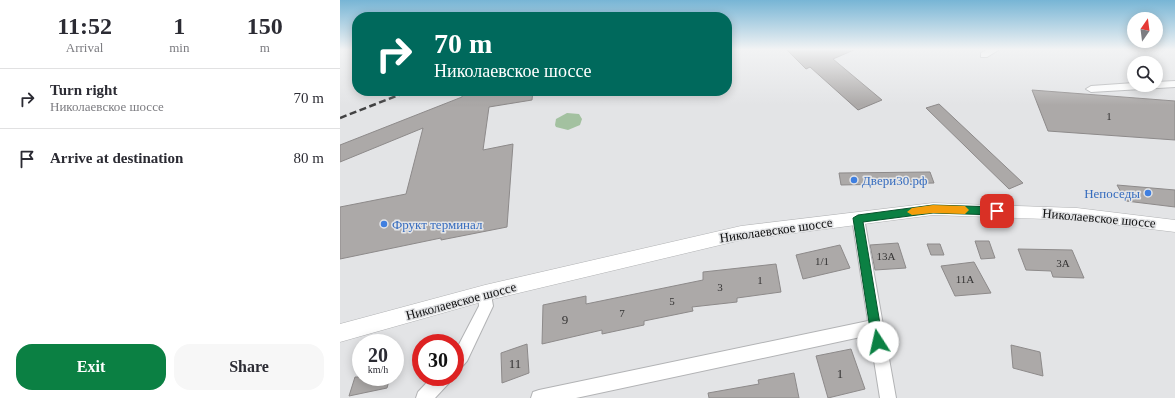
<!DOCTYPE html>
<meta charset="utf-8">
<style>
:root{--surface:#fff;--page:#f7f7f7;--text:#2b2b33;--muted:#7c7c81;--line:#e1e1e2;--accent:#0b8043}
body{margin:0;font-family:Georgia,serif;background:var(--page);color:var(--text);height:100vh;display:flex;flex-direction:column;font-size:15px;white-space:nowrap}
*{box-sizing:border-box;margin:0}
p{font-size:13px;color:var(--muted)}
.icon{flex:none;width:22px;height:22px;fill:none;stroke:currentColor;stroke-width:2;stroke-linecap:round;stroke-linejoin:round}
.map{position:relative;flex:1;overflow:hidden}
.drawer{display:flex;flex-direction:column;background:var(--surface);width:340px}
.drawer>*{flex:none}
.banner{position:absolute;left:12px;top:12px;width:380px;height:84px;border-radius:16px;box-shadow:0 2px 10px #0003;background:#00695c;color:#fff;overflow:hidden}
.needle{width:26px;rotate:14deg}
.tools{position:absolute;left:787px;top:12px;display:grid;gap:8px}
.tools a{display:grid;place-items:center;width:36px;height:36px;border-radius:50%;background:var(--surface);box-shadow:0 2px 10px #0003;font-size:20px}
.speed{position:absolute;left:12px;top:334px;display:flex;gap:8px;font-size:20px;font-weight:700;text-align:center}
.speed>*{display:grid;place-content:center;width:52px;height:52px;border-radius:50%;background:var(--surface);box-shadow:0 2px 10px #0003;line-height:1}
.speed small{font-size:10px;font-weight:400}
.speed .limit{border:6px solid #d22;background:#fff;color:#111}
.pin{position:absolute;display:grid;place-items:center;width:34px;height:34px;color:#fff;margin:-17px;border-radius:8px;box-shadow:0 2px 6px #0006}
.me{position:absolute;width:44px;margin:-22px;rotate:350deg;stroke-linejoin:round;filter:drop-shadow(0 0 3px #0008)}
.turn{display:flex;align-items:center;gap:14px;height:84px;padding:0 16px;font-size:18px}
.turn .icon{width:52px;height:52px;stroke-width:2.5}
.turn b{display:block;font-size:28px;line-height:34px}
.eta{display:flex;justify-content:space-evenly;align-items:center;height:68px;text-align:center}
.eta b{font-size:24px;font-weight:600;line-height:28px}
.button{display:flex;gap:8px;margin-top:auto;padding:8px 16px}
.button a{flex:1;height:46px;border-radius:16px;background:var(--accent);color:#fff;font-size:16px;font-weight:600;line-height:46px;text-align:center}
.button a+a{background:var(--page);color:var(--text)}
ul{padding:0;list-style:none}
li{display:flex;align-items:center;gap:12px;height:60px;padding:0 16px;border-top:1px solid var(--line)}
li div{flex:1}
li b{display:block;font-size:15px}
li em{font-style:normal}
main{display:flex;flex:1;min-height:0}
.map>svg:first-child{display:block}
.green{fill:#a3c1a0}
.building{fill:#aca9a8;stroke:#8d8a8a}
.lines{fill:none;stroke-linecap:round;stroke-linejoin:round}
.minor-casing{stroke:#b2b3b5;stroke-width:2}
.major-casing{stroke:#b2b3b5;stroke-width:1}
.minor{fill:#fff;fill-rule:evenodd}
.major{fill:#fff;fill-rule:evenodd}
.rail{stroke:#424243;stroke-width:2.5;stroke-dasharray:7 3.5;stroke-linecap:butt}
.route{fill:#0b8043;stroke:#07532c}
.slow{fill:#f59e0b}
.shop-dot{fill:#3f7fe0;stroke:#e3e4e6;stroke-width:1.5}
.labels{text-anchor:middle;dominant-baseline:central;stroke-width:3;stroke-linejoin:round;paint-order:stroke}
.number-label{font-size:11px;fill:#353434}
.shop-label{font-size:13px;fill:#366cbe;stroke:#e3e4e6;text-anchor:start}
.street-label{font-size:13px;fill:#0d0d0e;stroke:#e3e4e6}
.near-number-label{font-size:13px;fill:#353434}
</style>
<main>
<section class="drawer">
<div class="eta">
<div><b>11:52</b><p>Arrival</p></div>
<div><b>1</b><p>min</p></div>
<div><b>150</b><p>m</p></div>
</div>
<ul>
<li><svg class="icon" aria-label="right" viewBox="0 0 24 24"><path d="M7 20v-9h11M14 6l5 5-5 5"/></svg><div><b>Turn right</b><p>Николаевское шоссе</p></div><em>70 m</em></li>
<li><svg class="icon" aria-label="arrive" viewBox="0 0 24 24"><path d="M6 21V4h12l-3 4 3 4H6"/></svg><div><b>Arrive at destination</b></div><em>80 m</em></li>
</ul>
<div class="button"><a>Exit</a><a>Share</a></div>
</section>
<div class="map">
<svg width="835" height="398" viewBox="0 0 835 398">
<rect width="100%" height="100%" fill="#e3e4e6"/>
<polygon class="green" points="227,113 239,114 242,119 240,125 228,130 216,127 215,125 216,119"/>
<g class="building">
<polygon points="446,49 516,49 493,59 542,100 518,110 470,67 466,69"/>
<polygon points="692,90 835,101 835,140 708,131"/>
<polygon points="123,91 193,91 192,100 149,107 143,150 173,144 167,227 101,240 101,238 0,259 0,207 66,194 83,128 0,162 0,145 122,97"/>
<polygon points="599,104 683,183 669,189 586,108"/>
<polygon points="590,172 594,183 501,185 499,173"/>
<polygon points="777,185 835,190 835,207 786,201"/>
<polygon points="635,241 649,241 655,258 641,259"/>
<polygon points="558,243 566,268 535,270 530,245"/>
<polygon points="587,244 600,244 604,255 591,255"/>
<polygon points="500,245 510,268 463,279 456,255"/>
<polygon points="678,249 732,250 744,278 713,277 711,271 686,270"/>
<polygon points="634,262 651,293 615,296 601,266"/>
<polygon points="436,264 441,292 397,298 397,302 352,307 353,311 304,321 304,325 262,334 262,330 202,344 203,305 246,296 246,304 363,280 363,272"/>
<polygon points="187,344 189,373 162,383 161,353"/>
<polygon points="671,345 700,352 703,376 673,368"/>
<polygon points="511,349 525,389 488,398 476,356"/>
<polygon points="454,373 459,398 369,398 368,393 419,384 418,380"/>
<polygon points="15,377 50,377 47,388 9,396"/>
</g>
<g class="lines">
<defs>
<g id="minor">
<polygon points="648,49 660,49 647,57 641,57 641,53"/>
<polygon points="835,81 835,87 751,92 746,89 751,86 794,83 794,85 816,85 816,82"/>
<polygon points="518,213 522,214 524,218 556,398 540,398 530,335 236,398 191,398 193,392 199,390 528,321 512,218 514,214"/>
<polygon points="145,287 150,289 153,306 127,361 120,369 115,372 115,352 139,306 138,293 140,289"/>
<polygon points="92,377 111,377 109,383 95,398 76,398 78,392"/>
</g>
<polygon id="major" points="593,203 737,208 835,220 835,232 737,220 593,215 401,240 145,301 0,342 0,324 145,285 401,226"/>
</defs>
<use href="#minor" class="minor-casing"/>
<use href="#major" class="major-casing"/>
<use href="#minor" class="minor"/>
<use href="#major" class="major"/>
<polyline class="rail" points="0,118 69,91"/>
</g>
<linearGradient id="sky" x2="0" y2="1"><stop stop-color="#77b5d5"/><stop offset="0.47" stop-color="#f2f3f4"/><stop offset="1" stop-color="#f2f3f4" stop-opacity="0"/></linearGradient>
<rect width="835" height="105" fill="url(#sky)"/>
<polygon class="route" points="593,205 657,207 661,211 657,215 593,213 523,222 543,342 542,345 538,347 534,345 532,342 513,218 518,215"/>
<polygon class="slow" points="593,205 625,206 629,210 625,214 593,213 572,215 567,212 572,208"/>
<g class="shop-dot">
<circle cx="514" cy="180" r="4"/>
<circle cx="808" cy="193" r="4"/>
<circle cx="44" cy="224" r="4"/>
</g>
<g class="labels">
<g class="number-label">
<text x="769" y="116">1</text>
<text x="546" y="256">13А</text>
<text x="482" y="261">1/1</text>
<text x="723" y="263">3А</text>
<text x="625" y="279">11А</text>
<text x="420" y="280">1</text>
<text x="380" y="287">3</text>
<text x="332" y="301">5</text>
<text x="282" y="313">7</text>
</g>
<g class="shop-label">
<text x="522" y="180">Двери30.рф</text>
<text x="800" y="193" text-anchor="end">Непоседы</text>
<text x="52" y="224">Фрукт терминал</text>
</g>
<g class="street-label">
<text transform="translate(759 218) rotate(5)">Николаевское шоссе</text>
<text transform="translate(436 230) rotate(-8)">Николаевское шоссе</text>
<text transform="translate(121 301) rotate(-15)">Николаевское шоссе</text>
</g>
<g class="near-number-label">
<text x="225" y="319">9</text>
<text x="175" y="363">11</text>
<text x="500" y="373">1</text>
</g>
</g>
</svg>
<div class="tools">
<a><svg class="needle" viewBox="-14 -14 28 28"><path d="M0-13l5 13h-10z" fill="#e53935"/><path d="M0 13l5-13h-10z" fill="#7c7c81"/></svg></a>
<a><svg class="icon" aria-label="search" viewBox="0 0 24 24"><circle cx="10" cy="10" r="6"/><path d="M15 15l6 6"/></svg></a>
</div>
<div class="speed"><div>20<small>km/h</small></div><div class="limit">30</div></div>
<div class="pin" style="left:657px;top:211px;background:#d93025"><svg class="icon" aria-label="arrive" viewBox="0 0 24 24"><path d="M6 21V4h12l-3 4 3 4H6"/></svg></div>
<svg class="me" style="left:538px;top:342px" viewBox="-20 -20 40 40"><circle r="19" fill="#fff"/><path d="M0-13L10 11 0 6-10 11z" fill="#0b8043"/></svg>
<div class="banner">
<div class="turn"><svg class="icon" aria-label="right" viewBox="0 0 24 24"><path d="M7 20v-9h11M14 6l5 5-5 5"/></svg><div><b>70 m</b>Николаевское шоссе</div></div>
</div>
</div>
</main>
